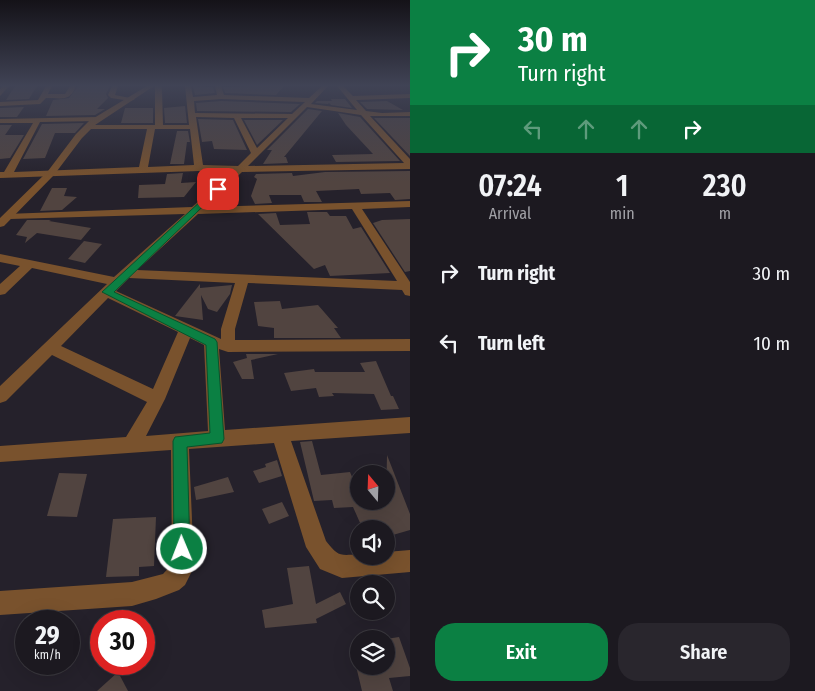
<!DOCTYPE html>
<style>
:root{--surface:#1c1920;--page:#29262d;--text:#f1f3f6;--muted:#a0a0a5;--line:#3a383e;--accent:#0b8043}
body{margin:0;font-family:"Fira Sans Condensed",sans-serif;background:var(--page);color:var(--text);height:100vh;display:flex;flex-direction:column;font-size:19px;white-space:nowrap}
*{box-sizing:border-box;margin:0}
p{font-size:16px;color:var(--muted)}
.icon{flex:none;width:28px;height:28px;fill:none;stroke:currentColor;stroke-width:2;stroke-linecap:round;stroke-linejoin:round}
.map{position:relative;flex:1;overflow:hidden}
.details{display:flex;flex-direction:column;background:var(--surface);width:405px}
.details>*{flex:none}
.top-card{background:#0b8043;color:#fff;overflow:hidden}
.needle{width:32px;rotate:341deg}
.fabs{position:absolute;left:350px;top:465px;display:grid;gap:10px}
.fabs a{display:grid;place-items:center;width:45px;height:45px;border-radius:50%;background:var(--surface);box-shadow:0 5px 20px #0002,0 0 0 1px var(--line);font-size:25px}
.speed{position:absolute;left:15px;top:610px;display:flex;gap:10px;font-size:25px;font-weight:700;text-align:center}
.speed>*{display:grid;place-content:center;width:65px;height:65px;border-radius:50%;background:var(--surface);box-shadow:0 5px 20px #0002,0 0 0 1px var(--line);line-height:1}
.speed small{font-size:12px;font-weight:400}
.speed .limit{border:8px solid #d22;background:#fff;color:#111}
.pin{position:absolute;display:grid;place-items:center;width:42px;height:42px;color:#fff;margin:-21px;border-radius:10px;box-shadow:0 2px 8px #0006}
.me{position:absolute;width:55px;margin:-28px;rotate:359deg;stroke-linejoin:round;filter:drop-shadow(0 0 4px #0008)}
.turn{display:flex;align-items:center;gap:18px;height:105px;padding:0 25px;font-size:22px}
.turn .icon{width:65px;height:65px;stroke-width:2.5}
.turn b{display:block;font-size:35px;line-height:42px}
.lanes{display:flex;align-items:center;height:48px;padding:0 25px;background:#0003;justify-content:center;gap:25px;direction:ltr}
.lanes .off{opacity:.35}
.eta{display:flex;justify-content:space-evenly;align-items:center;height:85px;text-align:center}
.eta b{font-size:30px;font-weight:600;line-height:35px}
.action{display:flex;gap:10px;margin-top:auto;padding:10px 25px}
.action a{flex:1;height:58px;border-radius:20px;background:var(--accent);color:#fff;font-size:20px;font-weight:600;line-height:58px;text-align:center}
.action a+a{background:var(--page);color:var(--text)}
ul{padding:0;list-style:none}
li{display:flex;align-items:center;gap:15px;height:70px;padding:0 25px}
li div{flex:1}
li b{display:block;font-size:19px}
li em{font-style:normal}
main{display:flex;flex:1;min-height:0}
.map>svg:first-child{display:block}
.building{fill:#514440}
.lines{fill:none;stroke-linecap:round;stroke-linejoin:round}
.minor{fill:#79522d;fill-rule:evenodd}
.tertiary{fill:#79522d;fill-rule:evenodd}
.route{fill:#0b8043;stroke:#07532c}
</style>
<main>
<div class="map">
<svg width="410" height="691" viewBox="0 0 410 691">
<rect width="100%" height="100%" fill="#25212b"/>
<g class="building">
<polygon points="15,86 37,86 29,99 6,100"/>
<polygon points="78,86 110,86 106,94 108,98 97,109 105,109 95,115 46,116 53,100 69,98"/>
<polygon points="193,86 213,87 215,93 195,95"/>
<polygon points="253,86 284,86 276,95 225,93 223,87"/>
<polygon points="331,99 345,99 352,108 331,105 329,103 328,104 315,103 317,101 332,101"/>
<polygon points="221,101 300,104 291,112 197,111 196,103"/>
<polygon points="387,101 403,110 367,109 360,102"/>
<polygon points="185,106 187,123 165,123 164,108"/>
<polygon points="24,107 17,117 0,117 0,108"/>
<polygon points="125,108 153,108 153,123 121,123"/>
<polygon points="308,109 322,111 284,157 286,157 288,163 263,164 272,150 267,150"/>
<polygon points="338,113 360,117 400,161 336,162 332,155 373,154 346,125"/>
<polygon points="374,118 410,118 410,156"/>
<polygon points="198,119 233,120 247,150 214,149 212,141 202,142"/>
<polygon points="244,120 283,120 257,145"/>
<polygon points="84,123 75,133 55,133 45,158 23,159 42,124"/>
<polygon points="0,125 12,125 5,135 24,135 10,158 0,159"/>
<polygon points="177,131 188,131 190,142 187,142 184,164 170,164"/>
<polygon points="410,171 410,199 395,200 390,193 361,194 359,189 316,191 322,202 304,202 301,195 269,195 272,203 255,204 251,196 257,179 254,177 256,174 292,173 293,176 325,172"/>
<polygon points="183,173 181,183 196,182 184,197 138,198 139,185 165,184 167,174"/>
<polygon points="52,188 67,188 64,196 77,197 62,210 40,211"/>
<polygon points="307,212 327,212 330,216 346,216 353,229 361,227 390,273 330,276 325,265 314,269 258,214 276,213 280,225 310,224"/>
<polygon points="410,219 410,271 405,272 373,223 382,220"/>
<polygon points="27,220 51,220 49,221 91,228 81,240 37,233 25,243 27,237 16,235"/>
<polygon points="84,241 102,244 85,263 68,259"/>
<polygon points="200,284 200,288 232,285 230,294 217,312 208,309 201,295 203,320 175,316"/>
<polygon points="280,301 282,309 318,305 338,328 334,328 341,338 274,338 274,328 258,326 254,302"/>
<polygon points="246,354 278,354 251,360 254,379 242,379 233,362 247,358"/>
<polygon points="376,361 391,396 393,396 399,409 381,410 374,394 332,393 334,396 319,397 316,388 291,391 284,373 314,369 315,372 365,372 360,363"/>
<polygon points="312,441 321,475 350,472 359,494 359,501 386,501 387,455 410,514 410,530 386,537 386,529 379,529 375,522 361,525 353,507 334,508 332,500 314,501 300,442"/>
<polygon points="277,460 282,476 259,483 253,471 266,467 265,464"/>
<polygon points="59,473 87,474 77,517 47,516"/>
<polygon points="228,477 234,492 196,500 194,487"/>
<polygon points="282,502 289,516 269,524 262,509"/>
<polygon points="156,517 154,566 139,567 139,576 106,577 113,519"/>
<polygon points="309,566 316,604 340,592 346,604 316,619 317,623 265,628 262,610 293,604 287,568"/>
<polygon points="399,637 410,668 410,676 389,678 393,691 362,691 356,666 386,666 386,668 386,639"/>
<polygon points="118,672 128,691 97,691"/>
</g>
<g class="lines">
<g class="minor">
<polygon points="3,86 9,86 0,96 0,89"/>
<path d="M46 86H52L48 94H65L70 86H76C70 102 62 98 46 98L40 104 0 106V102L38 100Z"/>
<polygon points="112,86 118,86 115,95 135,99 131,101 111,98 108,95"/>
<path d="M155 86H161L162 90 163 125H189L185 86H191L193 97 217 95 215 86H221L224 95 309 98 322 86H328L311 104 357 110 337 86H343L353 96 410 94V98L356 100 366 111 382 113 410 112V116H370L410 159V169L242 172 205 207 410 201V207L362 209 410 282V296L405 295 402 290 248 283 235 329V340L410 339V351L228 352 219 349 225 430 410 417V433L291 441 326 541C338 556 339 556 359 554V556H386V552L410 550V572L342 578 320 569 306 547 274 443 189 449 194 567 185 585 179 590 156 599 132 606 0 615V591L132 582 163 574 172 564 171 450 0 462V446L126 437 147 402 52 355 6 401 0 403V386L107 284 32 268 5 294 0 295V284L20 266 0 262V254L114 277 185 214 10 219 6 218 5 216 6 214 192 207 232 172 199 171 0 178V172H4L33 123H0V119L98 117 102 119 98 121 40 122 14 172 139 167 147 129H88L84 127 88 125H155ZM221 99 305 102 292 114 195 113 194 101ZM307 107 361 115 404 163 248 166ZM196 117 234 118 251 153 238 166 203 165ZM241 118H288L257 148ZM155 129H190L194 165 148 167ZM352 209 397 281 137 270 198 214ZM129 278 235 283 221 329V339L116 291ZM108 298 178 332 153 389 61 346ZM190 338 204 345 208 431 146 436 165 399Z"/>
</g>
<polygon class="tertiary" points="147,86 154,86 95,125 82,138 54,175 4,226 0,227 0,218 48,171 76,134 89,121"/>
</g>
<linearGradient id="sky" x2="0" y2="1"><stop stop-color="#141218"/><stop offset="0.47" stop-color="#404355"/><stop offset="1" stop-color="#404355" stop-opacity="0"/></linearGradient>
<rect width="410" height="182" fill="url(#sky)"/>
<polygon class="route" points="215,188 221,189 114,292 215,339 217,342 224,439 222,443 187,447 190,549 188,555 182,557 176,555 174,549 173,441 175,437 210,433 206,345 102,292"/>
</svg>
<div class="fabs">
<a><svg class="needle" viewBox="-14 -14 28 28"><path d="M0-13l5 13h-10z" fill="#e53935"/><path d="M0 13l5-13h-10z" fill="#a0a0a5"/></svg></a>
<a><svg class="icon" aria-label="sound" viewBox="0 0 24 24"><path d="M4 9h4l5-4v14l-5-4H4zM17 9q2 3 0 6"/></svg></a>
<a><svg class="icon" aria-label="search" viewBox="0 0 24 24"><circle cx="10" cy="10" r="6"/><path d="M15 15l6 6"/></svg></a>
<a><svg class="icon" aria-label="layers" viewBox="0 0 24 24"><path d="M12 4l9 5-9 5-9-5zM3 14l9 5 9-5"/></svg></a>
</div>
<div class="speed"><div>29<small>km/h</small></div><div class="limit">30</div></div>
<div class="pin" style="left:218px;top:189px;background:#d93025"><svg class="icon" aria-label="arrive" viewBox="0 0 24 24"><path d="M6 21V4h12l-3 4 3 4H6"/></svg></div>
<svg class="me" style="left:182px;top:549px" viewBox="-20 -20 40 40"><circle r="17" fill="#0b8043" stroke="#fff" stroke-width="3"/><path d="M0-11L8 9 0 5-8 9z" fill="#fff"/></svg>
</div>
<section class="details">
<div class="top-card">
<div class="turn"><svg class="icon" aria-label="right" viewBox="0 0 24 24"><path d="M7 20v-9h11M14 6l5 5-5 5"/></svg><div><b>30 m</b>Turn right</div></div>
<div class="lanes"><svg class="icon off" aria-label="left" viewBox="0 0 24 24"><path d="M17 20v-9H6M10 6l-5 5 5 5"/></svg><svg class="icon off" aria-label="ahead" viewBox="0 0 24 24"><path d="M12 20V5M6 11l6-6 6 6"/></svg><svg class="icon off" aria-label="ahead" viewBox="0 0 24 24"><path d="M12 20V5M6 11l6-6 6 6"/></svg><svg class="icon" aria-label="right" viewBox="0 0 24 24"><path d="M7 20v-9h11M14 6l5 5-5 5"/></svg></div>
</div>
<div class="eta">
<div><b>07:24</b><p>Arrival</p></div>
<div><b>1</b><p>min</p></div>
<div><b>230</b><p>m</p></div>
</div>
<ul>
<li><svg class="icon" aria-label="right" viewBox="0 0 24 24"><path d="M7 20v-9h11M14 6l5 5-5 5"/></svg><div><b>Turn right</b></div><em>30 m</em></li>
<li><svg class="icon" aria-label="left" viewBox="0 0 24 24"><path d="M17 20v-9H6M10 6l-5 5 5 5"/></svg><div><b>Turn left</b></div><em>10 m</em></li>
</ul>
<div class="action"><a>Exit</a><a>Share</a></div>
</section>
</main>
